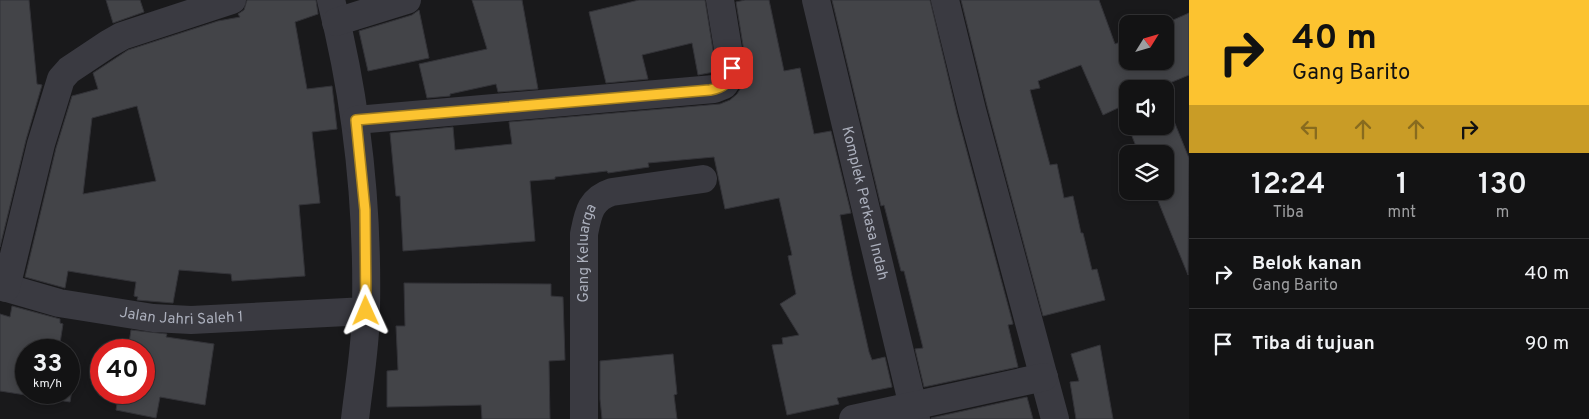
<!DOCTYPE html>
<html lang="id">
<style>
:root{--surface:#131314;--page:#1c1c1d;--text:#f1f3f6;--muted:#9d9ea0;--line:#323234}
body{margin:0;font-family:Overpass,sans-serif;background:var(--page);color:var(--text);height:100vh;display:flex;flex-direction:column;font-size:19px;white-space:nowrap}
*{box-sizing:border-box;margin:0}
p{font-size:16px;color:var(--muted)}
.icon{flex:none;width:28px;height:28px;fill:none;stroke:currentColor;stroke-width:2;stroke-linecap:round;stroke-linejoin:round}
.map{position:relative;flex:1;overflow:hidden}
.drawer{display:flex;flex-direction:column;background:var(--surface);width:400px}
.drawer>*{flex:none}
.banner{background:#fcc330;color:#111;overflow:hidden}
.needle{width:32px;rotate:53deg}
.buttons{position:absolute;left:1119px;top:15px;display:grid;gap:10px}
.buttons a{display:grid;place-items:center;width:55px;height:55px;border-radius:10px;background:var(--surface);box-shadow:0 2px 8px #0003,0 0 0 1px var(--line);font-size:25px}
.speed{position:absolute;left:15px;top:339px;display:flex;gap:10px;font-size:25px;font-weight:700;text-align:center}
.speed>*{display:grid;place-content:center;width:65px;height:65px;border-radius:50%;background:var(--surface);box-shadow:0 2px 8px #0003,0 0 0 1px var(--line);line-height:1}
.speed small{font-size:12px;font-weight:400}
.speed .limit{border:8px solid #d22;background:#fff;color:#111}
.pin{position:absolute;display:grid;place-items:center;width:42px;height:42px;color:#fff;margin:-21px;border-radius:10px;box-shadow:0 2px 8px #0006}
.me{position:absolute;width:55px;margin:-28px;rotate:359deg;stroke-linejoin:round;filter:drop-shadow(0 0 4px #0008)}
.turn{display:flex;align-items:center;gap:18px;height:105px;padding:0 20px;font-size:22px}
.turn .icon{width:65px;height:65px;stroke-width:2.5}
.turn b{display:block;font-size:35px;line-height:42px}
.lanes{display:flex;align-items:center;height:48px;padding:0 20px;background:#0003;justify-content:center;gap:25px;direction:ltr}
.lanes .off{opacity:.35}
.eta{display:flex;justify-content:space-evenly;align-items:center;height:85px;text-align:center}
.eta b{font-size:30px;font-weight:600;line-height:35px}
ul{padding:0;list-style:none}
li{display:flex;align-items:center;gap:15px;height:70px;padding:0 20px;border-top:1px solid var(--line)}
li div{flex:1}
li b{display:block;font-size:19px}
li em{font-style:normal}
main{display:flex;flex:1;min-height:0}
.map>svg:first-child{display:block}
.building{fill:#434448;stroke:#333338;fill-rule:evenodd}
.lines{fill:none;stroke-linecap:round;stroke-linejoin:round}
.minor{stroke:#3a3a41;stroke-width:28}
.route-casing{stroke:#a47f1f;stroke-width:12}
.route{stroke:#fcc330;stroke-width:9}
.labels{text-anchor:middle;dominant-baseline:central;stroke-width:5;stroke-linejoin:round;paint-order:stroke}
.street-label{font-size:15px;fill:#abafbc;stroke:#141416}
</style>
<main>
<div class="map">
<svg width="1189" height="419" viewBox="0 0 1189 419">
<rect width="100%" height="100%" fill="#19191b"/>
<g class="building">
<polygon points="0,0 29,0 37,84 42,85 26,140 0,247"/>
<polygon points="106,0 140,0 144,12 113,23"/>
<path d="M247 0H316L318 14 295 22 307 89 332 86 337 129 312 132 320 203 299 205 305 276 232 281 231 274 179 270 173 303 137 300 138 297 134 296 136 282 68 271 65 288 25 277 56 148 72 96 98 89 93 73 128 50 218 21 240 17 238 14 244 10ZM137 106 156 181 83 194 92 118Z"/>
<polygon points="472,0 522,0 538,89 498,92 496,84 450,94 450,96 427,98 419,64 487,49"/>
<polygon points="639,0 705,0 716,69 714,72 698,75 692,43 642,55 648,79 606,83 589,12"/>
<polygon points="745,0 769,0 784,71 800,68 814,134 831,131 851,213 840,215 852,276 869,352 872,360 885,357 892,387 837,398 839,404 787,415 772,345 783,344 782,338 799,335 780,304 796,294 788,256 792,255 779,198 725,209 714,157 648,163 649,167 608,173 607,171 555,177 555,179 530,181 535,241 403,251 400,196 396,196 390,133 453,127 455,150 512,144 509,122 720,104 730,100 737,94 745,81 747,70 736,2"/>
<polygon points="832,0 930,0 957,114 1013,324 1008,325 1018,367 924,387 915,349 923,348 904,271 901,271 884,205 881,206"/>
<polygon points="961,0 1099,0 1115,44 1128,39 1128,61 1165,61 1165,24 1164,24 1189,13 1189,75 1160,87 1161,89 1128,89 1128,126 1120,107 1103,115 1081,65 1038,81 1040,88 1030,90 1050,165 1057,164 1064,198 1073,196 1081,233 1083,233 1092,270 1097,269 1105,300 1043,316 987,106"/>
<polygon points="419,10 429,58 368,71 359,31 412,15"/>
<polygon points="1165,99 1189,158 1188,275 1154,191 1165,191 1165,154 1139,154 1128,126 1165,126"/>
<polygon points="404,283 551,284 551,296 563,297 565,360 549,361 550,419 482,419 481,405 387,407 387,371 398,370 396,326 405,326"/>
<polygon points="12,306 60,319 60,323 63,324 59,350 26,350 26,392 69,392 69,365 76,366 70,402 0,391 0,314 10,317"/>
<polygon points="131,330 167,334 166,337 214,344 205,405 160,397 156,418 116,410 119,392 144,392 144,350 128,350"/>
<polygon points="1100,345 1113,419 1076,419 1070,382 1079,381 1071,354"/>
<polygon points="673,354 677,394 674,395 677,419 602,419 600,399 600,361"/>
<polygon points="1027,397 1033,419 931,419 931,418"/>
</g>
<g class="lines">
<g class="minor">
<path d="M331 0C357 102 368 204 366 309 366 344 359 384 355 419"/>
<path id="s1" d="M816 0 916 419"/>
<polyline points="945,0 972,110 1055,419"/>
<polyline points="336,22 407,0"/>
<polyline points="356,120 714,89 724,85 732,73 720,0"/>
<path id="s2" d="M0 286 59 303 153 318 191 320 366 311"/>
<polyline points="6,288 41,144 61,79 69,70 108,44 122,36 232,0"/>
<path id="s3" d="M584 419V234C588 214 590 199 612 192L703 179"/>
<polyline points="853,419 1044,377"/>
</g>
</g>
<g class="lines">
<defs>
<path id="route" d="M366 311 365 210 356 120 710 90C722 88 732 82 732 68"/>
</defs>
<use href="#route" class="route-casing"/>
<use href="#route" class="route"/>
</g>
<g class="labels">
<g class="street-label">
<text stroke="none"><textPath href="#s1" startOffset="209">Komplek Perkasa Indah</textPath></text>
<text stroke="none"><textPath href="#s3" startOffset="166">Gang Keluarga</textPath></text>
<text stroke="none"><textPath href="#s2" startOffset="185">Jalan Jahri Saleh 1</textPath></text>
</g>
</g>
</svg>
<div class="buttons">
<a><svg class="needle" viewBox="-14 -14 28 28"><path d="M0-13l5 13h-10z" fill="#e53935"/><path d="M0 13l5-13h-10z" fill="#9d9ea0"/></svg></a>
<a><svg class="icon" aria-label="sound" viewBox="0 0 24 24"><path d="M4 9h4l5-4v14l-5-4H4zM17 9q2 3 0 6"/></svg></a>
<a><svg class="icon" aria-label="layers" viewBox="0 0 24 24"><path d="M12 4l9 5-9 5-9-5zM3 14l9 5 9-5"/></svg></a>
</div>
<div class="speed"><div>33<small>km/h</small></div><div class="limit">40</div></div>
<div class="pin" style="left:732px;top:68px;background:#d93025"><svg class="icon" aria-label="arrive" viewBox="0 0 24 24"><path d="M6 21V4h12l-3 4 3 4H6"/></svg></div>
<svg class="me" style="left:366px;top:311px" viewBox="-20 -20 40 40"><path d="M0-17L14 15 0 8-14 15z" fill="#fcc330" stroke="#fff" stroke-width="4"/></svg>
</div>
<section class="drawer">
<div class="banner">
<div class="turn"><svg class="icon" aria-label="right" viewBox="0 0 24 24"><path d="M7 20v-9h11M14 6l5 5-5 5"/></svg><div><b>40 m</b>Gang Barito</div></div>
<div class="lanes"><svg class="icon off" aria-label="left" viewBox="0 0 24 24"><path d="M17 20v-9H6M10 6l-5 5 5 5"/></svg><svg class="icon off" aria-label="ahead" viewBox="0 0 24 24"><path d="M12 20V5M6 11l6-6 6 6"/></svg><svg class="icon off" aria-label="ahead" viewBox="0 0 24 24"><path d="M12 20V5M6 11l6-6 6 6"/></svg><svg class="icon" aria-label="right" viewBox="0 0 24 24"><path d="M7 20v-9h11M14 6l5 5-5 5"/></svg></div>
</div>
<div class="eta">
<div><b>12:24</b><p>Tiba</p></div>
<div><b>1</b><p>mnt</p></div>
<div><b>130</b><p>m</p></div>
</div>
<ul>
<li><svg class="icon" aria-label="right" viewBox="0 0 24 24"><path d="M7 20v-9h11M14 6l5 5-5 5"/></svg><div><b>Belok kanan</b><p>Gang Barito</p></div><em>40 m</em></li>
<li><svg class="icon" aria-label="arrive" viewBox="0 0 24 24"><path d="M6 21V4h12l-3 4 3 4H6"/></svg><div><b>Tiba di tujuan</b></div><em>90 m</em></li>
</ul>
</section>
</main>
